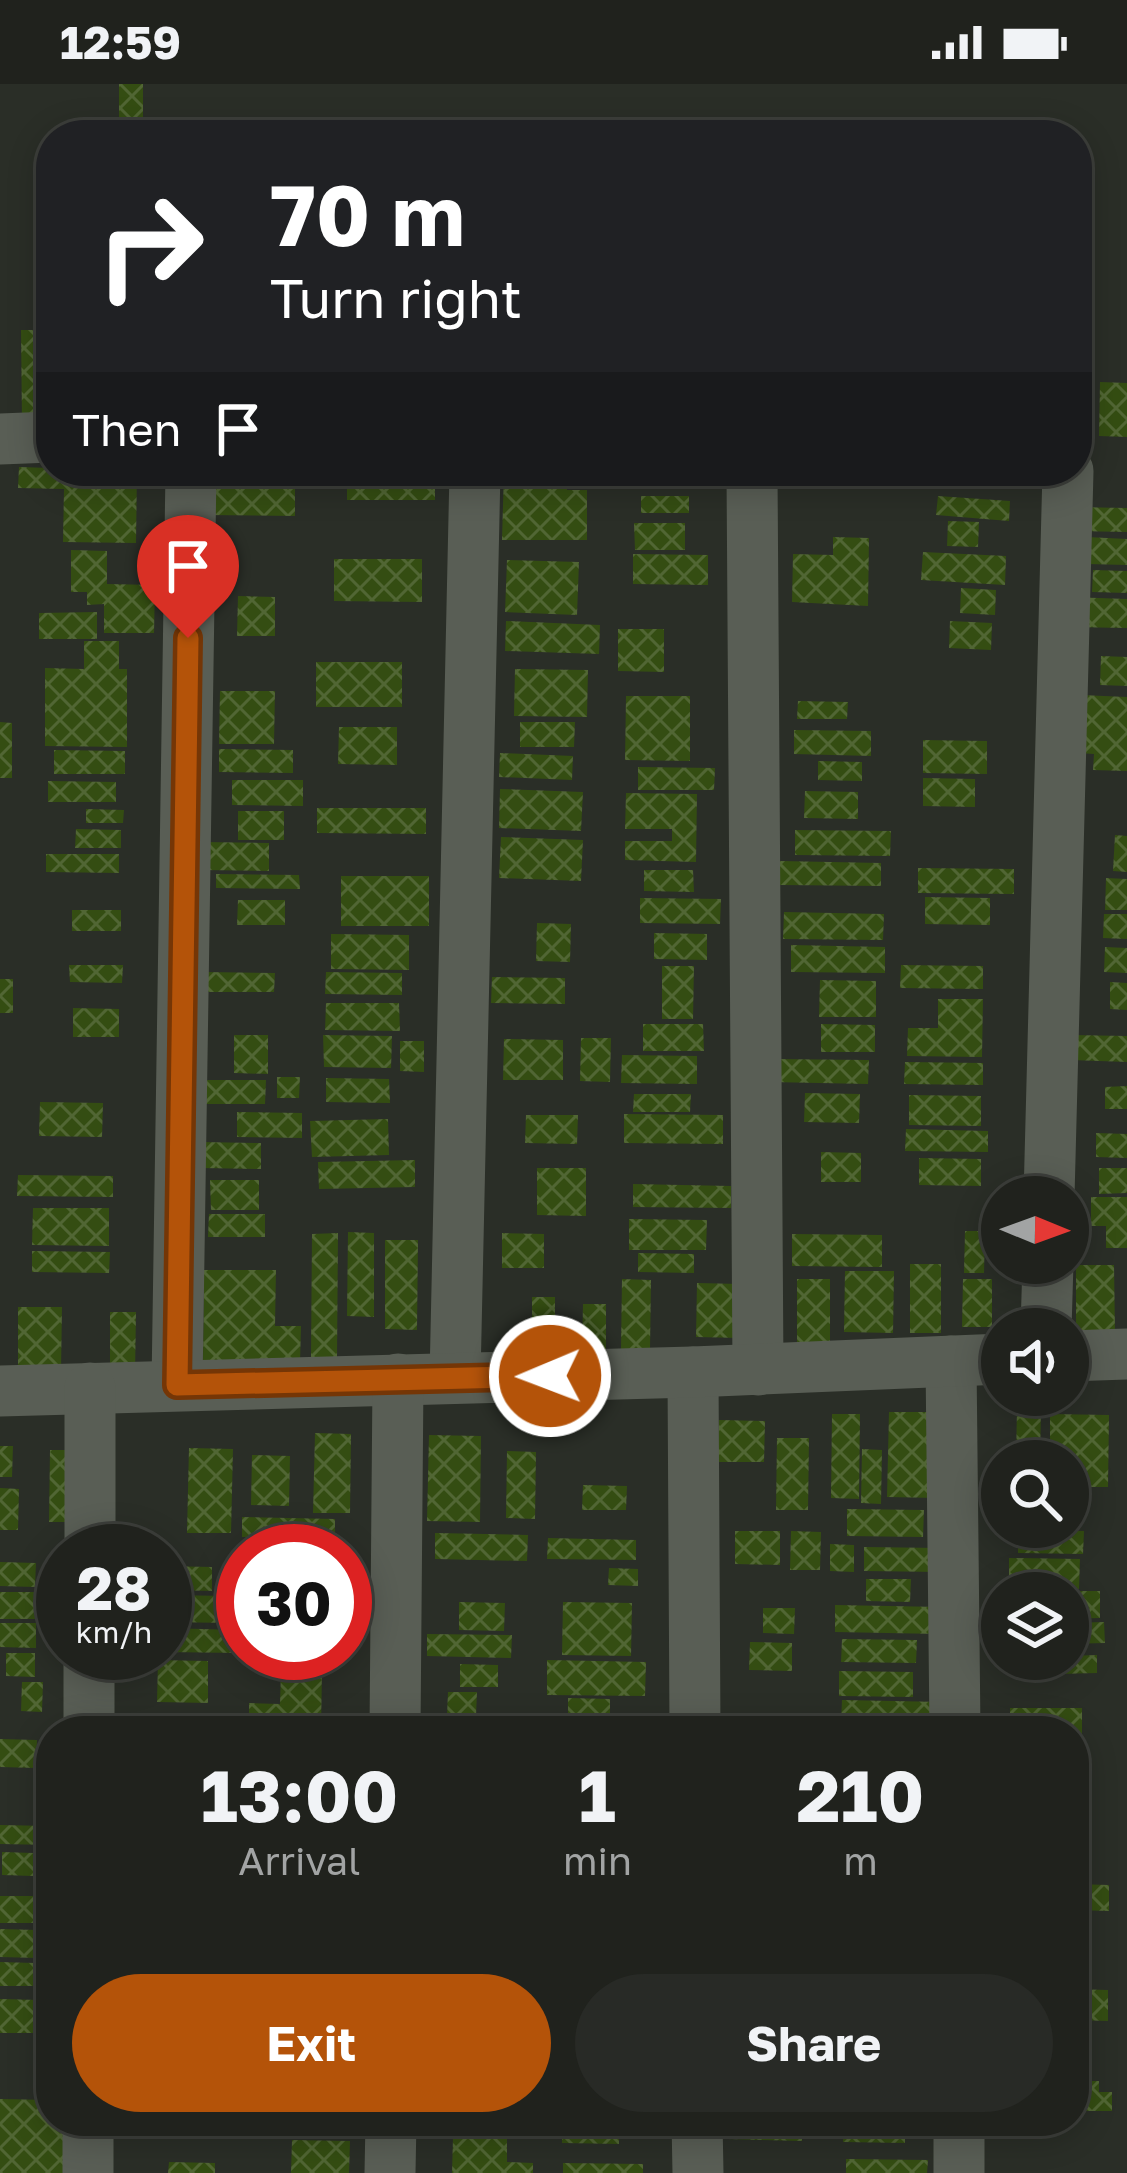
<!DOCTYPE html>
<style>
:root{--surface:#20221d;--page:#282a26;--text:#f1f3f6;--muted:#a2a4a4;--line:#3d3f3b;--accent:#b45309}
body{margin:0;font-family:"Golos Text",sans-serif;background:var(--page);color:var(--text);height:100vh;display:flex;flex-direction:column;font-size:45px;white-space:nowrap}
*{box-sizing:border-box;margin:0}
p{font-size:39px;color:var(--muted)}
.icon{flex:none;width:66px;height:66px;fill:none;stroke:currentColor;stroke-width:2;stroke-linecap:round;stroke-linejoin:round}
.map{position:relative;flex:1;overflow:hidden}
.panel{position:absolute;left:36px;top:1632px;width:1053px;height:420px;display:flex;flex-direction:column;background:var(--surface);border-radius:48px;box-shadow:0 6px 30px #0003,0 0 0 3px var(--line)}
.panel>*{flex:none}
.top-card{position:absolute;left:36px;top:36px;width:1056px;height:366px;border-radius:48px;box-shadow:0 6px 30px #0003,0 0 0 3px var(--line);background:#202124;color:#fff;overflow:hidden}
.needle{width:78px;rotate:91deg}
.buttons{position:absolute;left:981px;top:1092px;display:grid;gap:24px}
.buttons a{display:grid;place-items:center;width:108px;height:108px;border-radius:50%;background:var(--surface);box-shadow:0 6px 30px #0003,0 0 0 3px var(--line);font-size:60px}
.speed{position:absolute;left:36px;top:1440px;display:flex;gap:24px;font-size:60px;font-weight:700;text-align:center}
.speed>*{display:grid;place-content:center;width:156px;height:156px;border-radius:50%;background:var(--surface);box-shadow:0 6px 30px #0003,0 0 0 3px var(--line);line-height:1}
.speed small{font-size:30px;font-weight:400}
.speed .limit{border:18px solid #d22;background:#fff;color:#111}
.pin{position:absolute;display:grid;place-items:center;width:102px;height:102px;color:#fff;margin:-123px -51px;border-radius:50% 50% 50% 0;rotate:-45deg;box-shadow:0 0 12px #0007}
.pin .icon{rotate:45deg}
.me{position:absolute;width:132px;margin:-66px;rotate:269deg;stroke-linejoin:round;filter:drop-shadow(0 0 9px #0008)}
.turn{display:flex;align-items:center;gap:42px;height:252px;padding:0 36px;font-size:54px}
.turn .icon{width:156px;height:156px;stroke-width:2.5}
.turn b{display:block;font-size:84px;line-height:102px}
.then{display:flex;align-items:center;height:114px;padding:0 36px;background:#0003;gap:24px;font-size:45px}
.eta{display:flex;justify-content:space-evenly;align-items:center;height:204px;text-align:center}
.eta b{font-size:72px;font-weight:700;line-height:84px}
.primary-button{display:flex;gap:24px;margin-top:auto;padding:24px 36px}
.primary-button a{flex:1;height:138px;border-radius:72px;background:var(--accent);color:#fff;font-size:48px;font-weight:700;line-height:138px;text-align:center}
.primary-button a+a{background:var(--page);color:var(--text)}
.status{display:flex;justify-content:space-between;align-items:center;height:84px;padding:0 60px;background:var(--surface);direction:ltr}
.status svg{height:33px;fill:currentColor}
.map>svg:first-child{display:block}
.building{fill:url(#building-cross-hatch)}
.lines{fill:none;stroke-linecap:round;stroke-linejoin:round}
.minor{stroke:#595e55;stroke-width:51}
.route-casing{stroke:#753606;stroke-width:30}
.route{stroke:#b45309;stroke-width:21}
</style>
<div class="status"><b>12:59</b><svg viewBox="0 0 49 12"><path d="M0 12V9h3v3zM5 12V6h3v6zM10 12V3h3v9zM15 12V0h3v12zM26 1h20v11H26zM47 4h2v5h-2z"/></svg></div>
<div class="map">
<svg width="1127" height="2089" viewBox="0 0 1127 2089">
<defs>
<pattern id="building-cross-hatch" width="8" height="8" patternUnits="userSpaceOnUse" patternTransform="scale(3)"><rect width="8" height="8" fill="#344d12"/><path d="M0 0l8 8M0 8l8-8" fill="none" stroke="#516634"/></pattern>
</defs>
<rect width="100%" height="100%" fill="#2a2e27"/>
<g class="building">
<polygon points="119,0 143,0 143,37 119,38"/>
<polygon points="21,246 50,246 51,337 22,337"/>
<polygon points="1100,298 1127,299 1127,353 1099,352"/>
<polygon points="19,383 51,384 51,387 137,387 136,459 63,458 64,405 18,404"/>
<polygon points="206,387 295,387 295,432 205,431"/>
<polygon points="504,387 567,387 567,406 587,406 587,456 502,456"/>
<polygon points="815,387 878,387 877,401 814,399"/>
<polygon points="435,388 435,416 347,416 347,389"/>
<rect x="641" y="412" width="48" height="17"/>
<polygon points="938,412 1010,417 1009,437 936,431"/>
<polygon points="1074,423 1127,424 1127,448 1074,447"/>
<polygon points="948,437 979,438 978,463 947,462"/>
<polygon points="634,439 685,439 685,466 635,466"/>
<polygon points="833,453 869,454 868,522 792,518 793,470 833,471"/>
<polygon points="1087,453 1127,455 1127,481 1087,480"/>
<polygon points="71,466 107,467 107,500 155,501 154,549 104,549 104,520 87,521 87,508 71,508"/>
<polygon points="923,468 1006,472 1005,501 921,496"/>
<polygon points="633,470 708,471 708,501 633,500"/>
<polygon points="334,475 422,475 422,518 334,517"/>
<polygon points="507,476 579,478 577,531 505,528"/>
<polygon points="1093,486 1127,487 1127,509 1092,508"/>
<polygon points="961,504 996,506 995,531 960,529"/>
<polygon points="238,512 275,513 275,552 237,552"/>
<polygon points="1070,513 1127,515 1127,544 1069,543"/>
<polygon points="97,528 97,555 39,555 39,529"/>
<polygon points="506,537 600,541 599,570 505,567"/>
<polygon points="950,537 992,539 991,566 949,564"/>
<polygon points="618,545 664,545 664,588 618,587"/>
<polygon points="84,557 119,557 119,585 127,585 127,663 45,662 45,584 84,585"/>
<polygon points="1101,572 1127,573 1127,602 1100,601"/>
<rect x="316" y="578" width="86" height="45"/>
<polygon points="515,585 588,586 587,633 514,632"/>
<polygon points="220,607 275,607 274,660 219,660"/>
<polygon points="1081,611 1127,613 1127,687 1093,686 1094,670 1079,669"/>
<polygon points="626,612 690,612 690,677 625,676"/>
<polygon points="798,617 848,618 847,635 797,635"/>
<polygon points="0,638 12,639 12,694 0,694"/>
<polygon points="520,638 575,638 574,663 520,663"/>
<polygon points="339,643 397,643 397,681 338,680"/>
<polygon points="794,646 871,647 871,672 794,670"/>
<polygon points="923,656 987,657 987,690 923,689"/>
<polygon points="219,665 293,666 293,689 219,688"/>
<polygon points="54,666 125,667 125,690 54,690"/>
<polygon points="500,669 573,672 572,696 499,693"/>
<polygon points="818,677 862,678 862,697 818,696"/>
<polygon points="638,683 715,684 714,706 638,706"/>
<polygon points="923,694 975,695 975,723 923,722"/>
<polygon points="232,696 303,696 303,722 232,721"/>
<polygon points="48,697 116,698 116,718 48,718"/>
<polygon points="500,705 583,708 581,747 499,744"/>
<polygon points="805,707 858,708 858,735 804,734"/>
<polygon points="626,709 697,710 696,778 625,776 625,757 672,757 672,745 625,745"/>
<polygon points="317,724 426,724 426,750 317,749"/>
<polygon points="86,725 124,726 123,739 86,739"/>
<rect x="238" y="727" width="46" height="29"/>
<polygon points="76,745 121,746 121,764 75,764"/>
<polygon points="795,746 891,747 890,772 795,771"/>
<polygon points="1115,751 1127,752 1127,788 1113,787"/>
<polygon points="501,753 583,756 581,797 499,794"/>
<polygon points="202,758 269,759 269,787 202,786"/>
<polygon points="46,770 119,770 119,789 46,788"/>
<polygon points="780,777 881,779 881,802 780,801"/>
<polygon points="918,784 1014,785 1014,810 918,809"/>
<polygon points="644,786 693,786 694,808 644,807"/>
<polygon points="216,790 299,791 300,805 216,804"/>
<rect x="341" y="792" width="88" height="50"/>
<polygon points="1106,794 1127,795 1127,826 1105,826"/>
<polygon points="925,813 990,814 990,841 925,840"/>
<polygon points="640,814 721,815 720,840 640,839"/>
<polygon points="238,816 285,816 285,841 237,841"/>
<rect x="72" y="826" width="49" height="21"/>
<polygon points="784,828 884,830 883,856 783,855"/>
<polygon points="1104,830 1127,830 1127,855 1103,854"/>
<polygon points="537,839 571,840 570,878 536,877"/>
<polygon points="654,849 707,850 707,876 654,875"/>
<polygon points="331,850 409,851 409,886 331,885"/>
<polygon points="791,861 885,863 885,889 791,888"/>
<polygon points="1105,863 1127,864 1127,889 1104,888"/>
<polygon points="69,881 123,881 122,899 70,898"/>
<polygon points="901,881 983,882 983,905 900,904"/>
<polygon points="662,882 694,882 693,935 662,935"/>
<polygon points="205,888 275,889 274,908 205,908"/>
<polygon points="326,888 402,889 402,911 325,910"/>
<polygon points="492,893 565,894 565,920 491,919"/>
<rect x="0" y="895" width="13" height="34"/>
<polygon points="820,896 876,897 876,933 819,933"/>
<polygon points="1110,898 1127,899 1127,926 1110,925"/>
<polygon points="938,915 983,915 982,973 907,972 908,944 938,944"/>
<polygon points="326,919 399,919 400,947 325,946"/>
<polygon points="73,924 119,925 119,953 73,953"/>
<polygon points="643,940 703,940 704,967 643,967"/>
<polygon points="821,940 875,941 875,968 821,968"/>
<polygon points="234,951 268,951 268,990 234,989"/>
<polygon points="323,951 392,952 391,984 324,983"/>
<polygon points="1072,951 1127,952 1127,978 1071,976"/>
<polygon points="581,954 611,954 610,998 580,997"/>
<polygon points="504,955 563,956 563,996 503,996"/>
<polygon points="400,957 424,957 424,988 400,987"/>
<polygon points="622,971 697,972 697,1000 621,999"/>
<polygon points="771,975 869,976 868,1000 770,998"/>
<polygon points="905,978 983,979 983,1001 904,1000"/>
<polygon points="277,993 300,993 299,1014 277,1014"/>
<polygon points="326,994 389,995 390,1019 326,1018"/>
<polygon points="190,996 266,996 265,1020 190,1020"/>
<polygon points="1127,1002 1127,1025 1105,1025 1105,1003"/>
<polygon points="805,1009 860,1010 859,1039 804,1038"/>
<polygon points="634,1010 691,1010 690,1028 633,1028"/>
<polygon points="909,1011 981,1012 981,1042 909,1041"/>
<polygon points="40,1018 103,1019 102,1053 39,1052"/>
<polygon points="237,1028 302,1029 302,1054 237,1053"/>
<polygon points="624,1030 723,1031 723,1060 624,1059"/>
<polygon points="526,1031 578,1031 577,1060 525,1059"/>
<polygon points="388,1035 389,1071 312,1073 310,1037"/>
<polygon points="906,1045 988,1047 988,1068 905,1067"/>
<polygon points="1096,1049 1127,1050 1127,1074 1096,1073"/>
<polygon points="201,1058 261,1059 261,1085 201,1084"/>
<polygon points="821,1068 861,1069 861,1098 821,1098"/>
<polygon points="919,1074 981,1075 981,1102 919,1101"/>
<polygon points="415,1076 415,1103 319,1105 318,1078"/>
<polygon points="537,1084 586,1084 586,1132 537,1131"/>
<polygon points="1099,1084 1127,1084 1127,1109 1099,1110"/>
<polygon points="18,1091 113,1092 113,1113 17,1112"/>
<polygon points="210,1096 259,1096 259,1126 211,1126"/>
<polygon points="633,1100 731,1102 731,1124 633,1123"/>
<polygon points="1091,1113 1127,1113 1127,1164 1106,1164 1106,1142 1091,1142"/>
<polygon points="33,1124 109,1124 109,1162 32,1161"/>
<polygon points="209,1130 265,1130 265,1153 208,1153"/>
<polygon points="629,1135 707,1136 706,1166 629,1166"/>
<polygon points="965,1147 985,1147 984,1189 964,1189"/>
<polygon points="348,1148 374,1149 374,1233 347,1232"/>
<polygon points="338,1149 337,1274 311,1274 312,1150"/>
<polygon points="502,1149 544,1150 544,1184 502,1184"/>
<polygon points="792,1150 882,1151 882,1183 792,1182"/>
<polygon points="385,1156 418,1156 417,1246 385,1245"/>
<polygon points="32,1167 110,1168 109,1189 32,1188"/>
<polygon points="638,1169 694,1170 694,1189 638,1188"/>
<rect x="910" y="1180" width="31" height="69"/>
<polygon points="1076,1181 1114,1181 1115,1248 1076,1248"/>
<polygon points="204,1186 276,1186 275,1242 301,1242 300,1279 203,1279"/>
<polygon points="845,1187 894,1187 893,1249 844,1248"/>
<polygon points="622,1195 651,1196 650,1265 621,1265"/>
<rect x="797" y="1195" width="33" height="66"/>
<polygon points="963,1195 992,1195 992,1243 962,1243"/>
<polygon points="697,1199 740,1200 740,1254 696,1253"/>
<rect x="532" y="1213" width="23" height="29"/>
<polygon points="583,1220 606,1220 606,1265 582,1264"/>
<polygon points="18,1223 62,1223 61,1285 18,1285"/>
<polygon points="110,1228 136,1228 135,1290 110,1289"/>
<polygon points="1017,1323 1041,1324 1040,1377 1016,1377"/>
<polygon points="889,1328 939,1328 937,1414 887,1413"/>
<polygon points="832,1330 860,1330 859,1415 831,1414"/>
<polygon points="1050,1330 1109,1331 1108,1403 1068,1403 1068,1377 1050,1377"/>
<polygon points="719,1336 765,1337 764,1378 718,1378"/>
<polygon points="315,1349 351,1350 350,1429 313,1429"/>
<polygon points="429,1351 481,1352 480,1438 427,1437"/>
<polygon points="777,1354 809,1354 808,1426 776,1426"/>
<polygon points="0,1362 13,1362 12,1393 0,1393"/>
<polygon points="189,1364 233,1365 231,1449 187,1449"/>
<polygon points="862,1365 882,1366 881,1420 861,1419"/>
<polygon points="50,1366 73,1366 72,1438 49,1438"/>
<polygon points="507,1367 536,1368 535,1435 506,1434"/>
<polygon points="252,1371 290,1372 289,1422 251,1421"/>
<polygon points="583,1401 627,1402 626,1426 582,1426"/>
<polygon points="0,1404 19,1405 18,1446 0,1446"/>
<polygon points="847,1425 924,1426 923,1453 847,1452"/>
<polygon points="242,1433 335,1435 335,1455 242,1453"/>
<polygon points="1018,1446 1084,1447 1083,1470 1018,1469"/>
<polygon points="735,1447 780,1447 780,1481 735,1480"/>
<polygon points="791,1447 821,1448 820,1486 790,1486"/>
<polygon points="435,1449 528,1451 527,1477 435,1475"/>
<polygon points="548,1454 636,1456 636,1476 547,1475"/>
<polygon points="830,1460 854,1461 854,1488 830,1487"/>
<polygon points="258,1462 317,1463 317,1467 258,1467"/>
<polygon points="864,1463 941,1464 940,1488 864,1487"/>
<polygon points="1009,1474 1080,1475 1079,1505 1009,1504"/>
<polygon points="0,1478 36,1479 35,1503 0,1502"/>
<polygon points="165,1482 212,1483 212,1507 165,1506"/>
<polygon points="609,1484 638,1485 638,1502 608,1501"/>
<polygon points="866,1495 911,1495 910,1518 866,1517"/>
<polygon points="1068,1507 1100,1507 1100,1534 1068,1535"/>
<polygon points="0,1508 36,1508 35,1535 0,1535"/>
<polygon points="165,1511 230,1512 230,1539 165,1538"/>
<polygon points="459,1518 505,1519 504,1547 459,1546"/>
<polygon points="563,1518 632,1519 631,1572 562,1571"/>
<polygon points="835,1521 941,1523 940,1550 835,1548"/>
<polygon points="763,1524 795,1524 794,1550 763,1549"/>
<polygon points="1104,1538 1105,1559 1068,1560 1068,1539"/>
<polygon points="0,1539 36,1539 36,1564 0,1563"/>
<polygon points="165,1544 238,1546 238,1569 165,1568"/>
<polygon points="427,1550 512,1551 511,1574 427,1572"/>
<polygon points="842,1555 917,1556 916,1579 841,1578"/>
<polygon points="750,1558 792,1559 792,1587 749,1586"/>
<polygon points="6,1569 35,1569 35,1593 6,1592"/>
<polygon points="251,1569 337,1569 337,1576 251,1574"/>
<polygon points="1097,1571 1097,1589 1020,1591 1020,1575 1068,1575 1068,1572"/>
<polygon points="158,1576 208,1577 208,1619 157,1618"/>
<polygon points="547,1576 646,1578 645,1612 547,1611"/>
<polygon points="460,1580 498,1581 498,1603 460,1603"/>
<polygon points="281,1585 322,1586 321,1647 249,1646 249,1619 280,1620"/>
<polygon points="839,1587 913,1588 913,1613 839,1612"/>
<polygon points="22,1598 43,1598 42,1628 21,1627"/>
<polygon points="448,1608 477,1608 476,1632 447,1631"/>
<polygon points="568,1614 610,1615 610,1641 568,1640"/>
<polygon points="842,1616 944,1618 943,1640 841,1638"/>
<polygon points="1010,1624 1082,1624 1082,1659 1074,1659 1074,1647 1010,1647"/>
<polygon points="153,1632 212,1633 212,1647 153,1647"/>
<polygon points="0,1655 37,1656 36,1684 0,1683"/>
<polygon points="1074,1736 1089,1736 1087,1793 1074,1793"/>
<polygon points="0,1741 51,1742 51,1761 0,1760"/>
<polygon points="2,1768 34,1769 33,1792 2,1791"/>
<polygon points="1074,1800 1109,1801 1109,1827 1074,1826"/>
<polygon points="0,1812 41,1812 40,1839 0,1839"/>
<polygon points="0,1845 38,1846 38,1874 0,1873"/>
<polygon points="0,1878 35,1879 34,1902 0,1902"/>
<polygon points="1074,1905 1108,1906 1108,1937 1074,1936"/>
<polygon points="0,1915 40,1916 40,1949 0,1949"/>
<polygon points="1074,1997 1099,1997 1099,2008 1112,2008 1112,2027 1074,2027"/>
<polygon points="0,2015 51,2016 51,2037 65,2037 64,2089 0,2089"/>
<polygon points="147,2037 227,2037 227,2047 147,2046"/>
<polygon points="455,2037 505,2037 505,2049 455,2048"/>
<polygon points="729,2037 802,2037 802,2057 728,2055"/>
<polygon points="844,2037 905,2037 905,2059 843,2058"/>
<polygon points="562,2044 619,2045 619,2060 562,2059"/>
<polygon points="453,2053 507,2054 507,2078 533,2079 533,2089 452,2089"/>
<polygon points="292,2056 350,2057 349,2089 291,2089"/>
<polygon points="846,2075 928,2076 927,2089 846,2089"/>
<polygon points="169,2078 215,2079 215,2089 168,2089"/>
<polygon points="563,2079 643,2080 643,2089 563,2089"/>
</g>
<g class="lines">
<g class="minor">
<polyline points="0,355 51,353"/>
<polyline points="752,387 758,1286"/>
<polyline points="1049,1113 1068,387"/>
<polyline points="1046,1245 1048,1179"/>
<polyline points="1068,1272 1127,1270"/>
<polyline points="951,1277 955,1647"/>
<polyline points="693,1288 695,1647"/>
<polyline points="455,1294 475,387"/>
<polyline points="177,1301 191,387"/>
<polyline points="0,1307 693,1288 1002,1275"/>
<polyline points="90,1467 90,1304"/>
<polyline points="89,1647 89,1569"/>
<polyline points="395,1647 398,1295"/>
<polyline points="697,2037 698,2089"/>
<polyline points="959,2037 959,2089"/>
<polyline points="88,2089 88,2037"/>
<polyline points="390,2089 391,2037"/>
</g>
</g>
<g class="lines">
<defs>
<polyline id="route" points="188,554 177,1301 550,1292"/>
</defs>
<use href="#route" class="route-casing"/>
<use href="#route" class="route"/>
</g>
</svg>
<div class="buttons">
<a><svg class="needle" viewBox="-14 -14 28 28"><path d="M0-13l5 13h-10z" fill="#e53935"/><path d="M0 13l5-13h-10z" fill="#a2a4a4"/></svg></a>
<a><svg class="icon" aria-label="sound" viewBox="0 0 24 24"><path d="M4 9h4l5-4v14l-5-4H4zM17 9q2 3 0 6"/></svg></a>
<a><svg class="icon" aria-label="search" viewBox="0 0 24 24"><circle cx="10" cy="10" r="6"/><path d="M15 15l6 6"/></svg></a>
<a><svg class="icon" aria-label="layers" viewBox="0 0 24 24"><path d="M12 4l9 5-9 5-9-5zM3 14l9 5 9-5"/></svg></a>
</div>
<div class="speed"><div>28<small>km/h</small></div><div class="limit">30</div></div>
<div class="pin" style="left:188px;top:554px;background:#d93025"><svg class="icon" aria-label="arrive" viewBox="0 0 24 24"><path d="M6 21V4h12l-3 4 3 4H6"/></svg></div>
<svg class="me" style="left:550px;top:1292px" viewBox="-20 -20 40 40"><circle r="17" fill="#b45309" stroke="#fff" stroke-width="3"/><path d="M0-11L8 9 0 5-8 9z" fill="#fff"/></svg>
<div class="top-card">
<div class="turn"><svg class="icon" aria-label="right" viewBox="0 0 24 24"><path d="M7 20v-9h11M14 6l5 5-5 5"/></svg><div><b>70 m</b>Turn right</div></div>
<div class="then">Then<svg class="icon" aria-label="arrive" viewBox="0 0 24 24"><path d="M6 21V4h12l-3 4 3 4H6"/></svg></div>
</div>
<section class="panel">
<div class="eta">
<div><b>13:00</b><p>Arrival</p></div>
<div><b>1</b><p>min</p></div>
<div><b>210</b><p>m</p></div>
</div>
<div class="primary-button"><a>Exit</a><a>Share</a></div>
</section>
</div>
